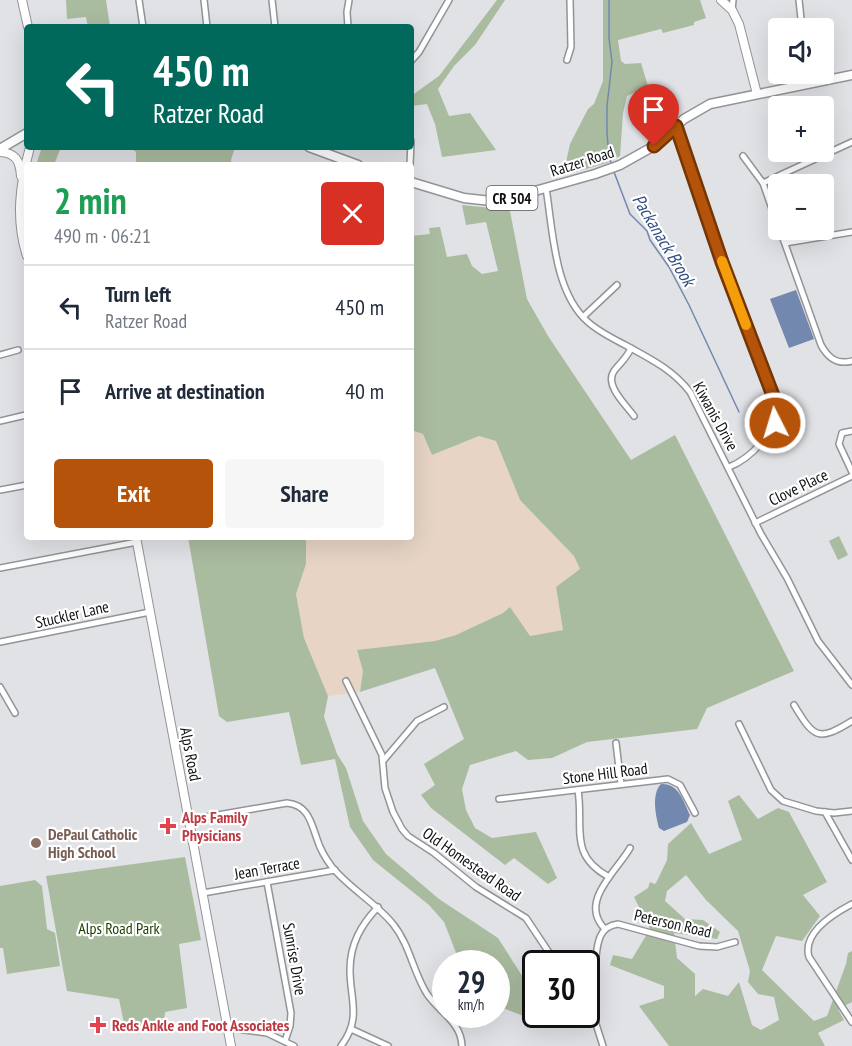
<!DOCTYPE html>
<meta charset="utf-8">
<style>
:root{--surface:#fff;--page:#f6f6f7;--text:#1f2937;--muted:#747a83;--line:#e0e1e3;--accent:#b45309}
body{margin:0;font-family:"PT Sans Narrow",sans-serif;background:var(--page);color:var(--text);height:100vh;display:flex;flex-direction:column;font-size:22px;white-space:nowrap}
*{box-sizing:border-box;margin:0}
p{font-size:20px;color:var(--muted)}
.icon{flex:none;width:33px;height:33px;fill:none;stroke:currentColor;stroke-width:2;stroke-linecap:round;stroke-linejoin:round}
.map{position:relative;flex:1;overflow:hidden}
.details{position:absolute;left:24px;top:162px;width:390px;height:378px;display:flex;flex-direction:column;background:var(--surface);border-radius:6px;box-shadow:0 6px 24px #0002}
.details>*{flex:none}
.banner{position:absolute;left:24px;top:24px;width:390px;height:126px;border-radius:6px;box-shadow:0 6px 24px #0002;background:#00695c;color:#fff;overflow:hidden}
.fabs{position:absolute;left:768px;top:18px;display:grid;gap:12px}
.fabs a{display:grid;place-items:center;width:66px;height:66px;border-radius:6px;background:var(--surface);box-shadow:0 6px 24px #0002;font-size:30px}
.speed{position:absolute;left:432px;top:950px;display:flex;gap:12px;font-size:30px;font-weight:700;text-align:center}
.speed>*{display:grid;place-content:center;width:78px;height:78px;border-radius:50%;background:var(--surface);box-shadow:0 6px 24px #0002;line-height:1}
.speed small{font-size:15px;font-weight:400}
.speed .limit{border:3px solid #111;border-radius:9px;background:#fff;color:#111}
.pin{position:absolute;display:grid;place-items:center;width:51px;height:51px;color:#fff;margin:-62px -26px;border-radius:50% 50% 50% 0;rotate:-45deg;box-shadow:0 0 6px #0007}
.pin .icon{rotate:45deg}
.me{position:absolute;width:66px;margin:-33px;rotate:355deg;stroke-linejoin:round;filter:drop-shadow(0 0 4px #0008)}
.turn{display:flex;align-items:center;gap:21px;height:126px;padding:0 30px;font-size:27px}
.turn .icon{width:78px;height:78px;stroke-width:2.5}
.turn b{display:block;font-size:42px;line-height:51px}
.round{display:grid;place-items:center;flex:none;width:63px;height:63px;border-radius:6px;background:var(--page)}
.head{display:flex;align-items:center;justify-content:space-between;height:102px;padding:0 30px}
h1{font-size:36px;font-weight:800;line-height:45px;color:#1e9e55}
.action{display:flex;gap:12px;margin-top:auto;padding:12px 30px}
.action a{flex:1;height:69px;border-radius:6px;background:var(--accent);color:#fff;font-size:24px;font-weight:800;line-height:69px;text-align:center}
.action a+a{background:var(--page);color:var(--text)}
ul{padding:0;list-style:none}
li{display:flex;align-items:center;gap:18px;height:84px;padding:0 30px;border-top:2px solid var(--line)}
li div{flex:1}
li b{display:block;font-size:22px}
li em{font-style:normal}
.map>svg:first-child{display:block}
.commercial{fill:#e7d4c5}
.green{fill:#aabca0;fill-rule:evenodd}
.water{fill:#7288af}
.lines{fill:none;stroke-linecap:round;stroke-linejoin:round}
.stream{stroke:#7288af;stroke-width:1.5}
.street-casing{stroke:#929498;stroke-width:8}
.secondary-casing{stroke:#929498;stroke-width:10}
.primary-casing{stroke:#929498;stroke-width:11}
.street{stroke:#fff;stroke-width:5}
.secondary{stroke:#fff;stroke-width:8}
.primary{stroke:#fff;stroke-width:8}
.route-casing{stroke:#753606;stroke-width:15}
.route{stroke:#b45309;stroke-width:10}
.slow{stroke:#f59e0b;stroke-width:10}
.health-dot{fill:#e0444e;stroke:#fff;stroke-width:2}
.education-dot{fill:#8d6e63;stroke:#fff;stroke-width:2}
.labels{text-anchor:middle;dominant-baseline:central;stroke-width:4.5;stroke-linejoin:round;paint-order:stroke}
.shield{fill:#fff;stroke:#575858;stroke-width:1.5}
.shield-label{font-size:15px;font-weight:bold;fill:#0f1011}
.street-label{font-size:16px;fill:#0f1011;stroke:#fff}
.health-label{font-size:16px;font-weight:bold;fill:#be3a42;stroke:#fff;text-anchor:start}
.education-label{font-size:16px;font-weight:bold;fill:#785e54;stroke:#fff;text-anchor:start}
.park-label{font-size:16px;fill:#204003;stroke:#fff}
.water-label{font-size:18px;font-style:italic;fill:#314f83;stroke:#fff}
</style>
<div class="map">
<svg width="852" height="1046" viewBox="0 0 852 1046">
<rect width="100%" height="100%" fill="#e0e2e6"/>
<polygon class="commercial" points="411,430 423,434 432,455 479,436 496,441 520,500 574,556 580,569 556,587 563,630 530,636 503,613 456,635 435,641 357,651 363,671 360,692 328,696 304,638 296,594 306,564 306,537 411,537"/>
<g class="green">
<polygon points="66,0 106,0 110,27 88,27 86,17 67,19"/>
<polygon points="497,0 505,0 475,45 454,66 438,89 449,116 470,113 496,150 442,157 435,124 427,104 411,106 411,96 439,76"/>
<polygon points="603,0 700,0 706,18 694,22 694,25 663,33 661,29 618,40 621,61 625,64 641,63 648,86 627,96 623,113 620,156 607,163 572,173 566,162 570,144 588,109 594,104 603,81"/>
<polygon points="42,147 61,147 54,165 36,165"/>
<polygon points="130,147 235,147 231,160 232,165 136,165 136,152"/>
<polygon points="462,205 491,208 509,206 527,299 548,336 631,460 675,435 794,671 707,708 697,729 587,742 552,758 528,760 516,751 470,765 462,789 466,810 475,828 492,838 536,832 557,878 548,884 514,858 505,865 431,808 421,795 435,785 424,764 464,739 435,668 360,692 363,671 357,650 435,641 456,635 503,613 510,607 530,636 563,630 556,587 580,569 574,556 520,500 496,441 479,436 432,455 423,434 411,430 411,236 430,234 429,228 440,227 447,257 467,254 472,266 482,274 498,271 486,222 466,225"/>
<polygon points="839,536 848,555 838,560 829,541"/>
<polygon points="188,537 306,537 306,564 296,594 304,638 328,696 324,717 337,754 346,768 363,821 386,854 439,899 498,938 526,982 526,1017 503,1008 497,1002 496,963 460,963 444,922 429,905 373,860 350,827 335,759 301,765 289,712 227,722 219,716"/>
<path d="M739 795 758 819 778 808 789 812 827 882 803 895 820 916 802 941 776 936 762 970 814 1021 827 1016 846 964 848 953 852 951V1002L838 1009 844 1020 818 1033 825 1046H669L639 1006 664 998V986L610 965 613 955 632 959 650 929 634 897 648 888 650 882 654 884 656 883 667 860 668 844 691 823 709 854 742 840 728 801ZM686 875 706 900 738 931 750 971 748 982 758 994 774 997 779 1020 761 1030 752 1025 739 982 728 996 703 989 695 996V974L677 958 674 933 717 939 720 932 703 920 685 919 665 901 667 891Z"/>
<polygon points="185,857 201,940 179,944 187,1008 165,1012 164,1023 125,1028 119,999 67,991 46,876"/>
<polygon points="35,880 42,886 47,929 55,933 60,966 7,974 3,948 0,948 0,886"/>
</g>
<g class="water">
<polygon points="796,290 814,339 789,348 770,299"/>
<path d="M661 784C679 783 683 801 690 815L687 822 664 831 659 828C656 816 651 794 661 784Z"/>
</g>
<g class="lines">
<g class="stream">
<polyline points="609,0 609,38 612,62 607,106 607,133 609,157 612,165"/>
<polyline points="614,172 630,214 647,231 650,240 669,267 689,305 739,412"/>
</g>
<defs>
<g id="street">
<polyline points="139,0 143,27"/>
<polyline points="204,0 207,27"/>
<polyline points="272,0 275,27"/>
<polyline points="799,0 802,28"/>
<polyline points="732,10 733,0"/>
<polyline points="348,27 347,12 349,0"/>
<polyline points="567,60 571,47 570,0"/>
<polyline points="411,61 419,52 449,0"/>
<path d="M676 126 722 263 777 406C779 430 750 459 729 467"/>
<polyline points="743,156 763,183 778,226"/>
<polyline points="410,165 411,141"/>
<polyline points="763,183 852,142"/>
<path d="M546 188C553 231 554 292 588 322 599 332 614 339 627 346 651 359 673 370 690 392L761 534 787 578 818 641 852 685"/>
<path d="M780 230 821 345C828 358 837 365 852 361"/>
<polyline points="785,243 852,232"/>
<polyline points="583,317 617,285"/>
<path d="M631 348C627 358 620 363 614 371 604 385 626 405 634 416"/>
<polyline points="0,355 18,350"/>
<polyline points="0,421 26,415"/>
<polyline points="852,431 842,433 839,444 852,472"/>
<polyline points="0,490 27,485"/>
<polyline points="755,523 852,476"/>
<polyline points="0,568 137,542"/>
<polyline points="0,642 150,612"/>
<polyline points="346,681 382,755 385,788 393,812 402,829 408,836 434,853 476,887 526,918 556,963"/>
<polyline points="0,687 15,713"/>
<path d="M794 705C814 738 818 742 852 721"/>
<polyline points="739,724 771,790 783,801 816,811 834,813 852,811"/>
<polyline points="616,743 621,784"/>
<polyline points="383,761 417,721 444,707"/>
<path d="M578 790C584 827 568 855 609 877"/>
<polyline points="499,799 668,779 680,785 695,813"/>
<polyline points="825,812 852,860"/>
<path d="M189 820 287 803C308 805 311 822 317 839 320 849 326 859 332 867 350 889 375 902 393 924 410 945 413 972 427 994 440 1013 461 1022 462 1046"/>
<polyline points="267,882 291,1013 290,1026 285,1041"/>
<polyline points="203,893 335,870"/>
<path d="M852 904C833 914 802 933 809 957L852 1022"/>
<path d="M605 929C578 902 617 871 630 848"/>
<polyline points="587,996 603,1046"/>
<path d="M588 998C588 988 592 979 594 970 598 952 594 927 618 924L699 946 717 947 735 942"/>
<polyline points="228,1028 267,1033 294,1046"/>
<polyline points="351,1029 388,1046"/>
<path d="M341 1046C362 1018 350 1000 350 970 350 944 361 925 378 907"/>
</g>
<g id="secondary">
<polyline points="22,0 28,27"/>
<polyline points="721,0 732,10 739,24 757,94"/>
<path d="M0 152C16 153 20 161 21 176"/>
<path d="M27 256C15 219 20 184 30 147"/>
<polyline points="136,537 231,1046"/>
</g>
<g id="primary">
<polyline points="309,147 358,165"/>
<polyline points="0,149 27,133"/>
<polyline points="411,182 464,198 491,201 510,198 595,174 620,165 654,146 684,119 710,104 852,75"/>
</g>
</defs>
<use href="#street" class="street-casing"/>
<use href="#secondary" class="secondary-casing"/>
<use href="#primary" class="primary-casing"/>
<use href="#street" class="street"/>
<use href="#secondary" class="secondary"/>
<use href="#primary" class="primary"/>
</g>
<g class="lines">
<defs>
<polyline id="route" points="654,146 676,126 722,262 777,406 775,423"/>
</defs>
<use href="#route" class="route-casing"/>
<use href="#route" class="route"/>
<polyline class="slow" points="722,261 746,325"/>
</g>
<g class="health-dot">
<path d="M165 817h6v6h6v6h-6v6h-6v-6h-6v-6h6z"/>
<path d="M95 1016h6v6h6v6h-6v6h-6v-6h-6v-6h6z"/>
</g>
<circle class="education-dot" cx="36" cy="843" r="6"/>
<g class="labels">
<rect class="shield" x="486.5" y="186" width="51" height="24" rx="4.5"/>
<g class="shield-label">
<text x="512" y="198">CR 504</text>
</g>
<g class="street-label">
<text transform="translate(582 161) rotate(-18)">Ratzer Road</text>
<text transform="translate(716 416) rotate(61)">Kiwanis Drive</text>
<text transform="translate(798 487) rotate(-26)">Clove Place</text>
<text transform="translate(72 614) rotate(-13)">Stuckler Lane</text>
<text transform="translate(191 754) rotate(79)">Alps Road</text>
<text transform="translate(605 773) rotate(-7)">Stone Hill Road</text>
<text transform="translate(472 864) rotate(35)">Old Homestead Road</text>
<text transform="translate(267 868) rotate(-10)">Jean Terrace</text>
<text transform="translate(673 923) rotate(13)">Peterson Road</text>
<text transform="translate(295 959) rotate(80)">Sunrise Drive</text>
</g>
<g class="health-label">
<text x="182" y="817">Alps Family<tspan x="182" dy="18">Physicians</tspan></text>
<text x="112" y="1025">Reds Ankle and Foot Associates</text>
</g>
<g class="education-label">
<text x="48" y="834">DePaul Catholic<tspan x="48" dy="18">High School</tspan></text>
</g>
<g class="park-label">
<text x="119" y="928">Alps Road Park</text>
</g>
<g class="water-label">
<text transform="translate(664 240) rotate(59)">Packanack Brook</text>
</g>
</g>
</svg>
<div class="fabs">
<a><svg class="icon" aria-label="sound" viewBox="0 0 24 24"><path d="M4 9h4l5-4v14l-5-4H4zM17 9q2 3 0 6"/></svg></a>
<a>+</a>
<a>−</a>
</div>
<div class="speed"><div>29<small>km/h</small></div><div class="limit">30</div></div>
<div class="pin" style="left:654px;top:146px;background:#d93025"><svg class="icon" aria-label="arrive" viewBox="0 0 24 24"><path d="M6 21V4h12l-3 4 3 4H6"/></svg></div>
<svg class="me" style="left:775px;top:423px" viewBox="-20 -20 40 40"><circle r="17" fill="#b45309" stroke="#fff" stroke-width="3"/><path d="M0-11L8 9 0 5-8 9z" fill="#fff"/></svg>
<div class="banner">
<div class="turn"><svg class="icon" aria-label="left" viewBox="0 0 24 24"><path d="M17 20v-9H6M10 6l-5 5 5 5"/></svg><div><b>450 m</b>Ratzer Road</div></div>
</div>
<section class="details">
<div class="head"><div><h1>2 min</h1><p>490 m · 06:21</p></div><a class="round" style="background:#d93025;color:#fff"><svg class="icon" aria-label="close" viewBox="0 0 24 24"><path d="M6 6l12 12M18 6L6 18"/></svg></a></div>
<ul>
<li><svg class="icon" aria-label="left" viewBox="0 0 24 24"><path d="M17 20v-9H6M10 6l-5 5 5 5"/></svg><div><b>Turn left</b><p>Ratzer Road</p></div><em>450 m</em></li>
<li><svg class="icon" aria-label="arrive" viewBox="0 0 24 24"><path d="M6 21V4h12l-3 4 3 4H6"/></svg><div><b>Arrive at destination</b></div><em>40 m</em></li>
</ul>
<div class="action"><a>Exit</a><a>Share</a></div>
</section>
</div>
